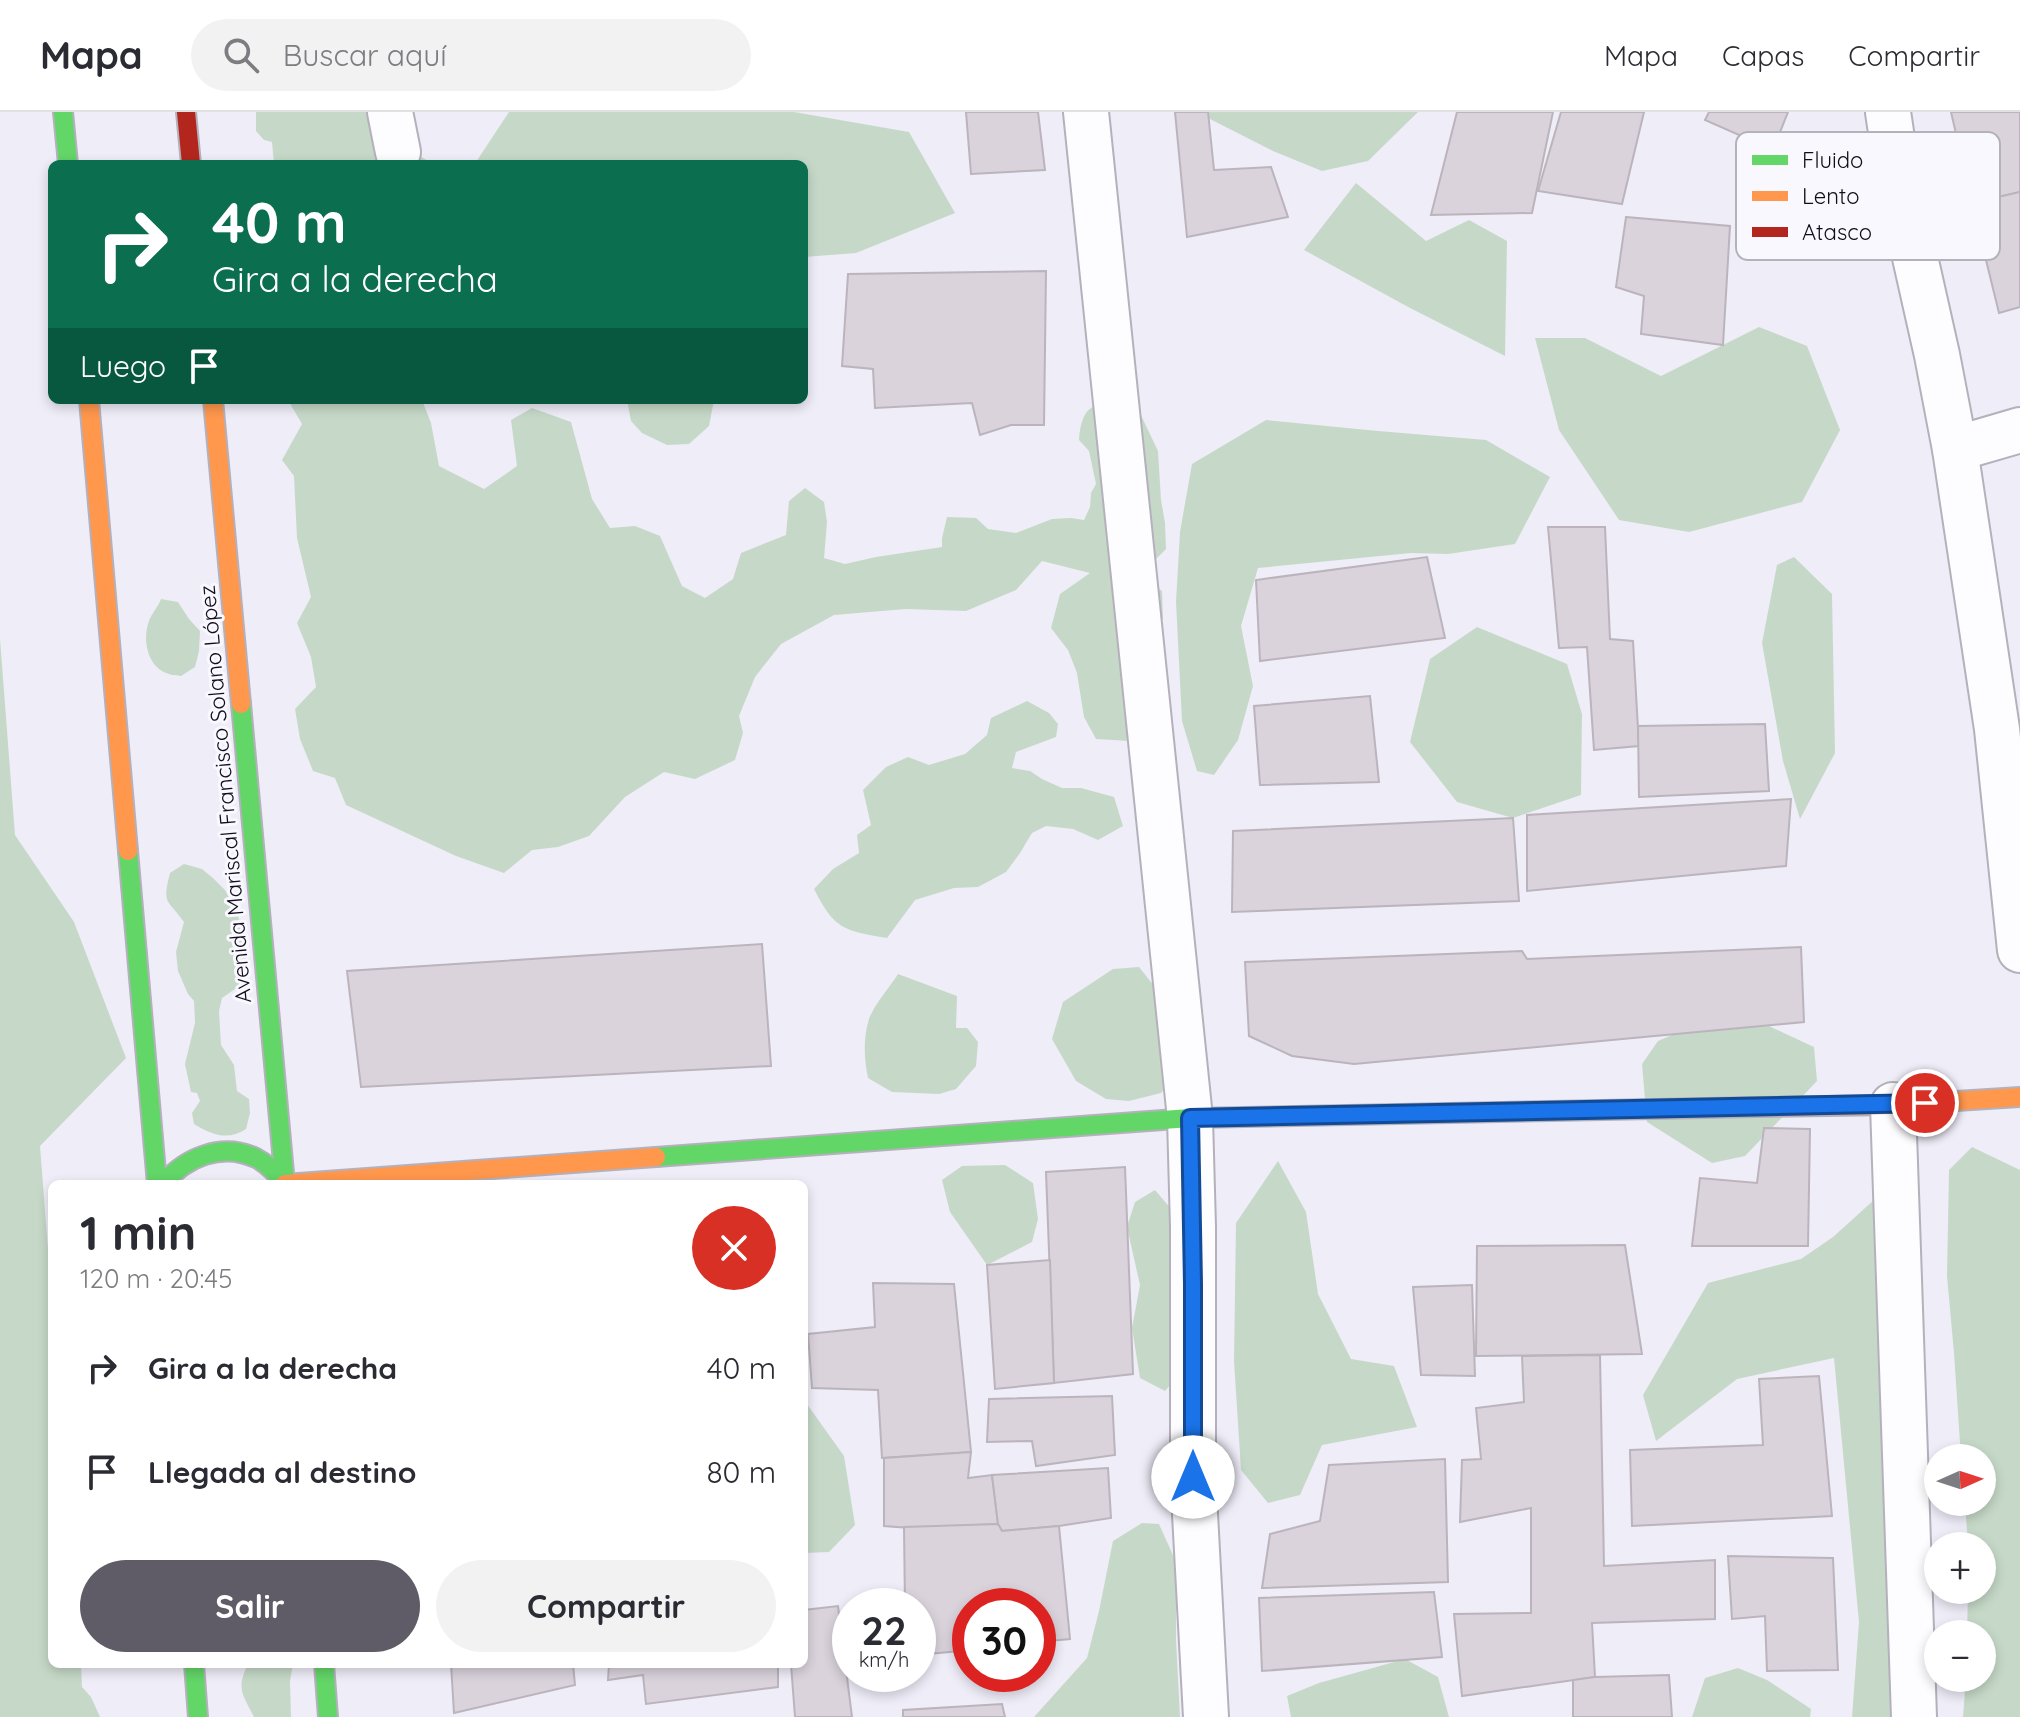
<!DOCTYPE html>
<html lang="es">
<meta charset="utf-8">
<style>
:root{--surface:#fff;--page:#f2f2f3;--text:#2b2b33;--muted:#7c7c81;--line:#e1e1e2;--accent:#5f5c67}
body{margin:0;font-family:Quicksand,sans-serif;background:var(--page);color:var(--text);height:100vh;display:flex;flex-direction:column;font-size:30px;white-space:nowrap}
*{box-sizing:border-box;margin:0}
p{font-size:26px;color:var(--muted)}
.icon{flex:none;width:44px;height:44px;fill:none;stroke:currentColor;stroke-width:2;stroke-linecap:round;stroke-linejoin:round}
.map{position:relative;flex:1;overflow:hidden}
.details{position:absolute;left:48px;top:1068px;width:760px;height:488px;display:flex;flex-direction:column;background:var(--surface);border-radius:12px;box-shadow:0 4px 12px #0003}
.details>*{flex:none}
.hud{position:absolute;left:48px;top:48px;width:760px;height:244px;border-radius:12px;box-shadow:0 4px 12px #0003;background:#0b6e4f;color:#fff;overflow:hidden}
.needle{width:52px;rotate:87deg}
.fabs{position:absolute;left:1924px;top:1332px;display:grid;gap:16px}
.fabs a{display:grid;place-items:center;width:72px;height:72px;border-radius:50%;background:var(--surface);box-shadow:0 4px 12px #0003;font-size:40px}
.speed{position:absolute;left:832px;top:1476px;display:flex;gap:16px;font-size:40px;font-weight:700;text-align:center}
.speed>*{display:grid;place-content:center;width:104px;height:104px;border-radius:50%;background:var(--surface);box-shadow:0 4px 12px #0003;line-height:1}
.speed small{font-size:20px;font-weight:400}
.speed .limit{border:12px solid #d22;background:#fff;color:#111}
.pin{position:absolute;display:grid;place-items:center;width:68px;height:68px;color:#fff;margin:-34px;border:4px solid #fff;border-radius:50%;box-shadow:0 2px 8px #0007}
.me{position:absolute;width:88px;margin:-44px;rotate:0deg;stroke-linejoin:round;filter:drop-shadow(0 0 6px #0008)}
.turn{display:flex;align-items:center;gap:28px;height:168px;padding:0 32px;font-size:36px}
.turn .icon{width:104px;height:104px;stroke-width:2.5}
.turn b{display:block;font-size:56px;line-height:68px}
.then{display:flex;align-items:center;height:76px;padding:0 32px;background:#0003;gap:16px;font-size:30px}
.round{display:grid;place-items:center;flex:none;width:84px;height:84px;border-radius:42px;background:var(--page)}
.head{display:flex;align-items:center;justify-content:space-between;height:136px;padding:0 32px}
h1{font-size:48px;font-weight:800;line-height:60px}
.primary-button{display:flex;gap:16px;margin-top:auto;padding:16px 32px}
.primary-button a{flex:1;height:92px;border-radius:48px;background:var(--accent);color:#fff;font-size:32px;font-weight:800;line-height:92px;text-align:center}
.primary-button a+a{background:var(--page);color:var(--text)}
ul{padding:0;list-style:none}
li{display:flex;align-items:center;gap:24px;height:104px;padding:0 32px}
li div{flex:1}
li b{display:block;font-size:30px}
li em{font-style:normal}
header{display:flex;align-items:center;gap:48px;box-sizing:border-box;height:112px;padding:0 40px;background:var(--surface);border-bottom:2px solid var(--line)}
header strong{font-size:38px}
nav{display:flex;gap:44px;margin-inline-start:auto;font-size:28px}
.search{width:560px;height:72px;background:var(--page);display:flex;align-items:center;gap:20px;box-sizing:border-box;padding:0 28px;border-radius:44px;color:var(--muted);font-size:30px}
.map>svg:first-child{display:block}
.green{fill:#c6d9c8}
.building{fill:#dad3dc;stroke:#bbb4bd;stroke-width:2}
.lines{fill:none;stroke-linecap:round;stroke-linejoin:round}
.street-casing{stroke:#b4b1bc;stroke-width:48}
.fast-casing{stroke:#b4b1bc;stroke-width:22}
.slow-casing{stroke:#b4b1bc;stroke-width:22}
.jam-casing{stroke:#b4b1bc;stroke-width:22}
.street{stroke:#fdfcfe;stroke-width:44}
.fast{stroke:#63d668;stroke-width:18}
.slow{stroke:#ff974d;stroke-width:18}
.jam{stroke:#b3261e;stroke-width:18}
.route-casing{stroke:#114b97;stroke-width:20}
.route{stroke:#1a73e8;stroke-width:14}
.labels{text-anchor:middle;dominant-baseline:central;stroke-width:6;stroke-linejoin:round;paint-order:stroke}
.street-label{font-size:22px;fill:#110e19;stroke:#f9f8ff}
.key{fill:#f9f8ff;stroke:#b3b2ba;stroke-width:2}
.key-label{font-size:22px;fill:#110e19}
</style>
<header>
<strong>Mapa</strong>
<div class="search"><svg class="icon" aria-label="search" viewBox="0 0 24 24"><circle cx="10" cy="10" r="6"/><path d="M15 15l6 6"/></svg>Buscar aquí</div>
<nav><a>Mapa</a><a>Capas</a><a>Compartir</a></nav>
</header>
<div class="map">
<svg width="2020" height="1605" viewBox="0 0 2020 1605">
<rect width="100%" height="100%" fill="#efedf8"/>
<g class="green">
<polygon points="256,0 377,0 405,36 434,52 274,52 272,30 264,28 256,19"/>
<polygon points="509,0 794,0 909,20 955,101 856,141 804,145 804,52 477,52 476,50"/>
<polygon points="1202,0 1418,0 1368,49 1322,59 1273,39 1210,7"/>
<polygon points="1356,71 1426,129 1469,108 1507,129 1505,244 1410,196 1304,138"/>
<polygon points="1759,215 1807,234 1840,318 1802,390 1689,420 1619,408 1559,318 1535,226 1585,226 1661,264"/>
<path d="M288 288H422L431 311 439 354 484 377 517 354 511 308 532 296 571 310 592 387 610 416 635 414 660 424 682 474 705 486 733 467 741 441 786 423 789 389 805 376 824 390 827 410 824 446 845 452 876 445 942 435V426L947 405 976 406 988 417 1016 421 1052 407 1071 406 1084 408 1090 395 1091 381 1096 372 1089 339 1079 328C1082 282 1105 291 1139 299L1158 339 1161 388 1165 411 1166 437 1151 452 1147 467 1162 479 1163 506 1155 525 1159 614 1129 629 1096 627 1084 605 1077 561 1068 538 1051 516 1060 482 1090 461 1042 449 1016 478 966 499 906 497 834 503 781 532 755 565 739 604 743 621 735 648 695 667 664 660 625 685 589 724 558 735 532 738 504 761 456 744 346 693 335 666 313 659 300 627 295 597 316 575 311 545 297 511 311 485 297 426 294 364 282 348 302 312Z"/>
<polygon points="627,288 714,288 709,314 689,332 667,333 642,321 631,309"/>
<polygon points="1266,308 1378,319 1486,328 1550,365 1515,432 1448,442 1411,441 1258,456 1241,514 1253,574 1238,628 1214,663 1197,659 1182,609 1176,490 1180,420 1192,352"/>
<polygon points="1794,445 1832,482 1835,641 1800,707 1783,649 1762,531 1777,453"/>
<path d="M161 487 178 490 189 507 200 519 199 539 195 555 181 564C177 563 173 564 169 562 147 556 142 527 149 509 152 501 158 495 161 487Z"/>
<polygon points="1477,515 1567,552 1582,602 1581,683 1513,706 1457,690 1410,630 1430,547"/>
<polygon points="0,527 15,723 74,810 126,946 40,1034 52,1189 52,1552 81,1552 82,1575 91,1585 100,1605 0,1605"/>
<path d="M1027 589 1049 601 1058 612 1056 625 1016 640 1012 656 1030 659 1042 667 1062 676H1081L1114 685 1123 714 1098 728 1073 717 1046 714 1032 721 1020 741 1006 760 978 775 954 776 915 788 887 826C844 819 834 817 814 777L833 757 859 741 857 723 871 713 863 678 886 655 908 645 929 653 965 642 987 623 991 606Z"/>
<path d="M184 752 202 757 214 767 225 778 238 802 246 850 242 869 235 877 222 886 219 899 221 933 234 953 237 979 249 987 250 1001 246 1017C228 1029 212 1023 194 1012L192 1001 200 989 197 981 191 980 185 952 195 911 194 889 188 882 178 859 176 840 184 810C167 786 162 793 170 761Z"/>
<polygon points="1139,855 1166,889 1179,958 1161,981 1129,989 1106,987 1076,969 1052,927 1063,890 1113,857"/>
<path d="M898 862 957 884 956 916H967L978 930 976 954 956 977 939 982 892 980 868 966C864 947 863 926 869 907 874 893 890 875 898 862Z"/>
<polygon points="1695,913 1769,914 1814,935 1817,969 1745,1044 1712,1051 1647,1010 1642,952 1658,929"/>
<polygon points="1972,1035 2020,1058 2020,1605 1963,1605 1966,1566 1982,1566 1982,1522 1967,1522 1968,1478 1982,1478 1982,1434 1968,1434 1965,1390 1982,1390 1982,1346 1961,1346 1954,1241 1947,1164 1949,1058"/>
<polygon points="1278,1049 1306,1100 1318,1182 1351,1247 1394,1254 1417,1315 1322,1333 1300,1383 1268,1391 1241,1358 1234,1249 1236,1111"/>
<polygon points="1005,1053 1033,1071 1038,1107 1032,1130 987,1153 950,1100 942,1068 962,1054"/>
<polygon points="1155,1078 1178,1105 1177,1265 1165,1279 1140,1266 1132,1216 1140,1173 1127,1115 1135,1090"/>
<polygon points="1885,1078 1907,1605 1852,1605 1859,1510 1834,1246 1737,1267 1656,1329 1643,1283 1708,1171 1801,1147 1833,1125"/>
<polygon points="804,1288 844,1344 855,1413 829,1440 804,1441"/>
<polygon points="1142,1411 1159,1412 1176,1450 1176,1528 1180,1605 1034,1605 1087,1546 1099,1499 1113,1429"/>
<polygon points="1405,1547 1438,1565 1449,1605 1291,1605 1287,1584 1319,1571"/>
<path d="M248 1552H293L290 1569 291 1605H254C242 1581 236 1577 248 1552Z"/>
<polygon points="1738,1556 1767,1568 1811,1597 1810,1605 1692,1605 1705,1566"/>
</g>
<g class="building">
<polygon points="966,0 1038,0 1045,58 971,62"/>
<polygon points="1175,0 1208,0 1214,58 1271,55 1288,105 1187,125"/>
<polygon points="1457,0 1553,0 1532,101 1431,103"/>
<polygon points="1561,0 1644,0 1622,92 1538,79"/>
<polygon points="1709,0 1788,0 1773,38 1705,8"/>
<polygon points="1951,0 2020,0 2020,80 1972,91"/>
<polygon points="2020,80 2020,195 1999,201 1972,91"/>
<polygon points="1626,105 1730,114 1723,233 1641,222 1644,184 1616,175"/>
<polygon points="1046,159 1044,313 1011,313 980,323 972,291 875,296 873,257 842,254 848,162"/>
<polygon points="1548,415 1605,415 1610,527 1633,529 1639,634 1594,638 1587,535 1559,536"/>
<polygon points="1427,445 1445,526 1260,549 1256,468"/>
<polygon points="1370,584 1379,670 1260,673 1254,594"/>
<polygon points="1765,612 1769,679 1639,685 1638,614"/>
<polygon points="1791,687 1786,754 1527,779 1527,703"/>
<polygon points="1513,706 1519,789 1232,800 1233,719"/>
<polygon points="762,832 771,954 361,975 347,859"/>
<polygon points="1801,835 1804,910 1354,952 1292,944 1249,924 1245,850 1522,839 1527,847"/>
<polygon points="1764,1016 1810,1017 1808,1134 1692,1134 1700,1066 1757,1071"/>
<polygon points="1125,1055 1133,1262 1054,1271 1046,1060"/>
<polygon points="1625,1133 1642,1242 1476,1244 1477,1134"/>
<polygon points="1050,1148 1054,1271 995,1277 987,1153"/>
<polygon points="873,1171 954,1172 971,1340 882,1346 878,1278 812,1276 808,1222 875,1215"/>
<polygon points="1472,1173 1475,1264 1421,1263 1413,1175"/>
<polygon points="1600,1243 1604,1454 1715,1448 1715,1507 1592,1511 1595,1565 1462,1584 1454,1502 1531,1501 1531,1396 1460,1410 1462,1348 1481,1347 1476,1296 1524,1290 1522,1244"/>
<polygon points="1819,1264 1832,1404 1632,1414 1630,1338 1763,1333 1759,1267"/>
<polygon points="1112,1284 1115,1343 1036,1354 1032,1329 987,1330 989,1287"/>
<polygon points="971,1340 968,1366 992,1363 998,1412 910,1416 884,1414 884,1346"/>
<polygon points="1445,1347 1448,1470 1262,1476 1270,1422 1320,1409 1329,1353"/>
<polygon points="1108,1356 1111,1406 1059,1414 1002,1419 998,1412 992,1363"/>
<polygon points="998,1412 1002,1419 1059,1414 1070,1527 1038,1530 1038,1494 970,1494 970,1538 918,1543 918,1494 905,1494 904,1415"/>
<polygon points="1728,1444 1833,1446 1838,1558 1767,1559 1765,1504 1732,1507"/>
<polygon points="1434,1480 1442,1545 1262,1559 1259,1486"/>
<polygon points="838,1494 852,1605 795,1605 791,1552 804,1552 804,1498"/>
<polygon points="451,1552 573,1552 575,1573 454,1601"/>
<polygon points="609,1552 778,1552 778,1575 646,1592 643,1563 608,1568"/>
<polygon points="1669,1563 1672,1605 1573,1605 1573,1568 1595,1565"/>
<polygon points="1002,1592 1005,1605 903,1605 903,1598"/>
</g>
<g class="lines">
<defs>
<g id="street">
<polyline points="390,0 398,40"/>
<polyline points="1086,0 1190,1006 1193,1115 1193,1365 1206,1605"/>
<polyline points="1888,0 1899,74 1937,243 1955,337 1997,617 2020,838"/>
<polyline points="1955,337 2020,318"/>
<polyline points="1893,993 1914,1605"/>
</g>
<g id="fast">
<polyline points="63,0 68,52"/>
<polyline points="241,592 285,1072"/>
<polyline points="128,739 157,1072"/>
<polyline points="656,1045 1190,1006 1759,995"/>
<path d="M163 1072C186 1045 222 1030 256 1046 268 1052 277 1062 285 1072"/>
<polyline points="194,1552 198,1605"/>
<polyline points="324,1552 328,1605"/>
</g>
<g id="slow">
<polyline points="89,288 128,739"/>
<polyline points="213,288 241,592"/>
<polyline points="1759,995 1893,993 2020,985"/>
<polyline points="285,1072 656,1045"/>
</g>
<polyline id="jam" points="186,0 191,52"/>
</defs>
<use href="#street" class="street-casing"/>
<use href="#fast" class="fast-casing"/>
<use href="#slow" class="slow-casing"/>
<use href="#jam" class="jam-casing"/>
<use href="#street" class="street"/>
<use href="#fast" class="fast"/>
<use href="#slow" class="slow"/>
<use href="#jam" class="jam"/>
</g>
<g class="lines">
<defs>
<polyline id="route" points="1193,1365 1193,1172 1190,1006 1925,991"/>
</defs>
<use href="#route" class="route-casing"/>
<use href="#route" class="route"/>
</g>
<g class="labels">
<g class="street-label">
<text transform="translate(225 682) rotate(-95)">Avenida Mariscal Francisco Solano López</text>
</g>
</g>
<rect x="1736" y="20" width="264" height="128" rx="12" class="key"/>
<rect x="1752" y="43" width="36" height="10" fill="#63d668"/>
<rect x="1752" y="79" width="36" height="10" fill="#ff974d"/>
<rect x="1752" y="115" width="36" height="10" fill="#b3261e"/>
<g class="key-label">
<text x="1802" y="56">Fluido</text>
<text x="1802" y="92">Lento</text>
<text x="1802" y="128">Atasco</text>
</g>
</svg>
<div class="fabs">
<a><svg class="needle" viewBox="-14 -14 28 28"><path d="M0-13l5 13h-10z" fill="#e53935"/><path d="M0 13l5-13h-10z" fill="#7c7c81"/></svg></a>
<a>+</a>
<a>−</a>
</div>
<div class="speed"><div>22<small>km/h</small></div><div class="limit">30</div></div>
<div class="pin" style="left:1925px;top:991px;background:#d93025"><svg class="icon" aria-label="arrive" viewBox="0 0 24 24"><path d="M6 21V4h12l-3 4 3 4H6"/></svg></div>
<svg class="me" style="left:1193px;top:1365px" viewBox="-20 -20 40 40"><circle r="19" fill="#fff"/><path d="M0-13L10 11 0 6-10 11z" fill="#1a73e8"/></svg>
<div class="hud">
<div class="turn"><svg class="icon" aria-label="right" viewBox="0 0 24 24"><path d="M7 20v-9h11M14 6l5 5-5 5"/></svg><div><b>40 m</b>Gira a la derecha</div></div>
<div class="then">Luego<svg class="icon" aria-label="arrive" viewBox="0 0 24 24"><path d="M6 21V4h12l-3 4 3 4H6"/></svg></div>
</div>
<section class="details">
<div class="head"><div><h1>1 min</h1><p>120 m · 20:45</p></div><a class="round" style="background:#d93025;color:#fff"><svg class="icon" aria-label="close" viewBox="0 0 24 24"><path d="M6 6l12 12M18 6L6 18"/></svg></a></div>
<ul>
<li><svg class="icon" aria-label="right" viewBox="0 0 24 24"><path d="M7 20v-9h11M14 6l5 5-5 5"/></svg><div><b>Gira a la derecha</b></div><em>40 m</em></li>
<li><svg class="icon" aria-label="arrive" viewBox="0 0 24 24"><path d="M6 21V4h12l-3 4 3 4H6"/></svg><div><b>Llegada al destino</b></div><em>80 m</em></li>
</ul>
<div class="primary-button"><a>Salir</a><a>Compartir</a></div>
</section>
</div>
